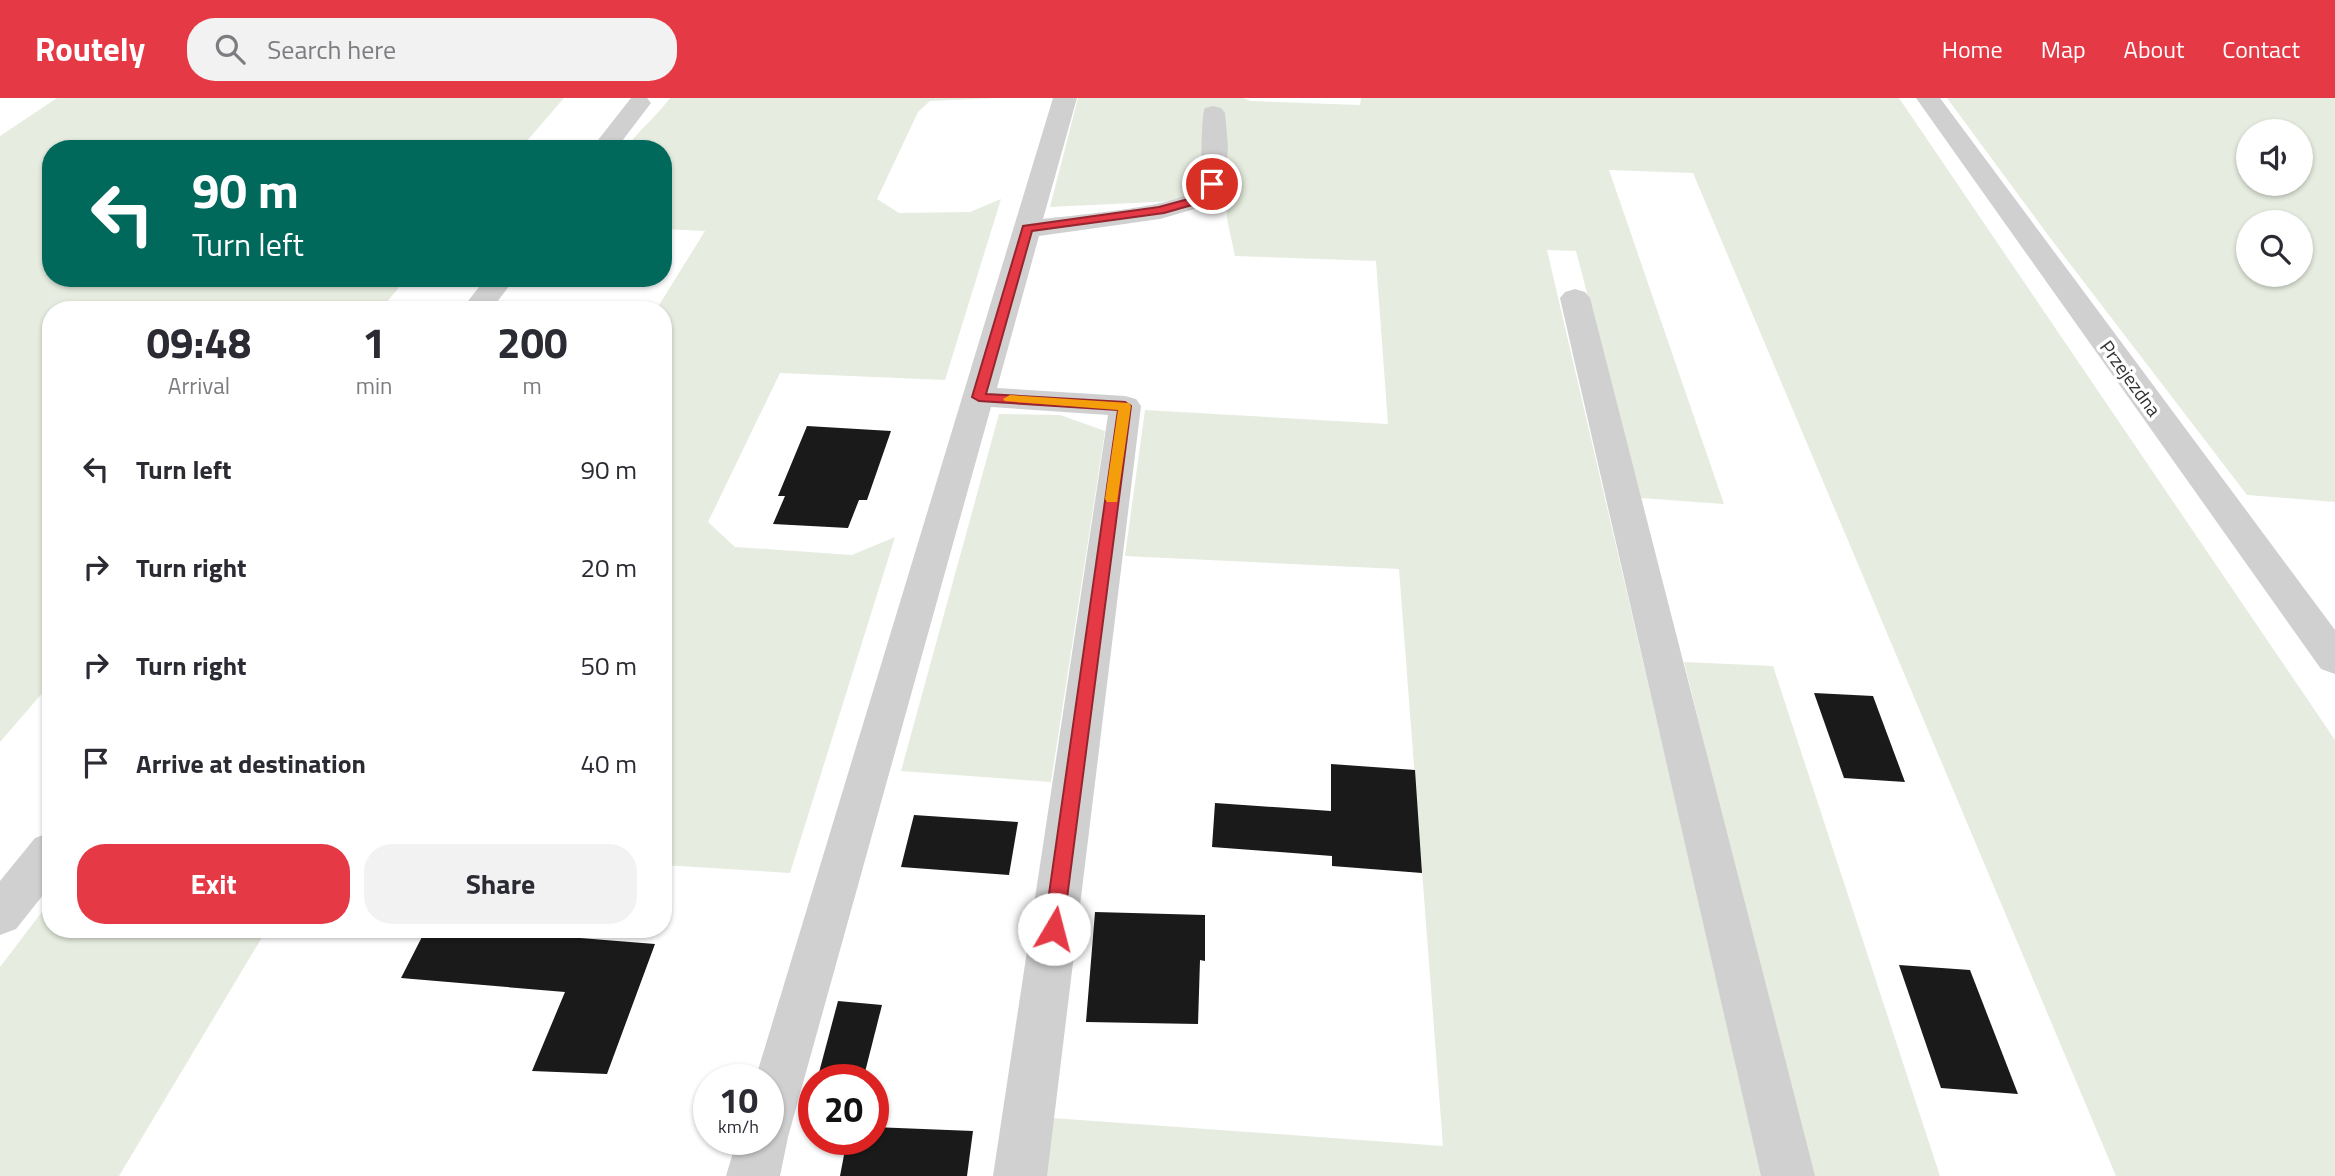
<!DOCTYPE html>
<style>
:root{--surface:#fff;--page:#f2f2f3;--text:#2b2b33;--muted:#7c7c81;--accent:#e63946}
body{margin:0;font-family:"Titillium Web",sans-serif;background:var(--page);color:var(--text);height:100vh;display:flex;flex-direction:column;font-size:26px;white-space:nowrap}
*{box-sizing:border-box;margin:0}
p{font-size:23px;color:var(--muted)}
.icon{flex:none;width:38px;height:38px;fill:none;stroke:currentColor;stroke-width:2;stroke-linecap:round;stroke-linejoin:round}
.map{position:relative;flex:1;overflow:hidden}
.details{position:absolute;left:42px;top:203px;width:630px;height:637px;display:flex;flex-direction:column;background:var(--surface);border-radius:28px;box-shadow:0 2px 5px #0004}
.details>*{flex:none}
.top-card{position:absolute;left:42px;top:42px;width:630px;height:147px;border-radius:28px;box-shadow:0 2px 5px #0004;background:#00695c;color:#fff;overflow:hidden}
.buttons{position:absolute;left:2236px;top:21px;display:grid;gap:14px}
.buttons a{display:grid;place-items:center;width:77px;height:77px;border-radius:50%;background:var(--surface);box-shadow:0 2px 5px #0004;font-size:35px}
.speed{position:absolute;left:693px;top:966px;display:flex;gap:14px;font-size:35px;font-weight:700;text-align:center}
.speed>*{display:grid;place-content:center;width:91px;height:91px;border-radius:50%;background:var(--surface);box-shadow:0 2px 5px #0004;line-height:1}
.speed small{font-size:18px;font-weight:400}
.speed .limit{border:10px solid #d22;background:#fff;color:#111}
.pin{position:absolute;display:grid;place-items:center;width:60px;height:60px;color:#fff;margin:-30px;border:4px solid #fff;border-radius:50%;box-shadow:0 2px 7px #0007}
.me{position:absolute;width:77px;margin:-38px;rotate:8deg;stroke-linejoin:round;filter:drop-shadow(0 0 5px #0008)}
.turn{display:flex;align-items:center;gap:24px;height:147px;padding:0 35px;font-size:32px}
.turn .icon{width:91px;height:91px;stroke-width:2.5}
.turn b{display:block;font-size:49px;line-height:60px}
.eta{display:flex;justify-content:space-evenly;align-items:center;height:119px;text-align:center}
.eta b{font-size:42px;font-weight:700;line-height:49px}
.action{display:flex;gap:14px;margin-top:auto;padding:14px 35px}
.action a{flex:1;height:80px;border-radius:28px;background:var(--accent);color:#fff;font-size:28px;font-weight:700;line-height:80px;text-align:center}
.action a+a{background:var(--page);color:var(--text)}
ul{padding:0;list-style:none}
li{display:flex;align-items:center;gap:21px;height:98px;padding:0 35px}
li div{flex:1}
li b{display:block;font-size:26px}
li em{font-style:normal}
header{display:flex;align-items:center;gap:42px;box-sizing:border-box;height:98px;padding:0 35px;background:var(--accent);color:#fff}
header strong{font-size:33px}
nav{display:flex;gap:38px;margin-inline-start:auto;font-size:24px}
.search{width:490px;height:63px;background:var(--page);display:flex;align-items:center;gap:18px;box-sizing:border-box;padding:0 24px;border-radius:28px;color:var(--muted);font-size:26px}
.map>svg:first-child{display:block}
.green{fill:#e6ecdf;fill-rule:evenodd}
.building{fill:#1a1a1a}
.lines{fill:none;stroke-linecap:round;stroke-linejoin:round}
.minor{fill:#d0d0d0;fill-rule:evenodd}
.route{fill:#e63946;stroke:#96252e;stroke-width:2}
.slow{fill:#f59e0b}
.labels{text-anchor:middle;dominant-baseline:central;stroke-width:7;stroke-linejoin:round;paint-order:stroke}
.street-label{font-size:19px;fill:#333;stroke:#fff}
</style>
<header>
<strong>Routely</strong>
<div class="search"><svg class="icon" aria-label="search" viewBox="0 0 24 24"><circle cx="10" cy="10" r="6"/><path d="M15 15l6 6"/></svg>Search here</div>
<nav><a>Home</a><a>Map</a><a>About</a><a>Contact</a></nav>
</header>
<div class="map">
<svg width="2335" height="1078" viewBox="0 0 2335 1078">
<rect width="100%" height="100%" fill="#fff"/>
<g class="green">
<polygon points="57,0 564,0 520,51 51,51 51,180 407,180 380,212 51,212 51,585 0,644 0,38"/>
<path d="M670 0H998L930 3 918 14 877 101 899 115 970 114 1001 101 945 282 780 275 708 424 735 449 852 457 895 439 790 775 663 767V212H656L705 133 663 131V51H625C639 32 656 19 670 0Z"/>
<polygon points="1078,0 1243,0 1251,3 1360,7 1361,0 1899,0 2335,642 2335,1078 2116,1078 1693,75 1609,72 1724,406 1641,400 1576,153 1547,152 1763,1078 1044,1078 1052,1020 1443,1048 1399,471 1125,458 1145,312 1388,326 1376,163 1235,158 1227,121 1227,94 1193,94 1175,103 1050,109"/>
<path d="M1947 0H2335V404L2247 397 2054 145ZM2249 33H2301V86H2249ZM2249 124H2301V177H2249Z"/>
<polygon points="999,316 1060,317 1105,333 1051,684 901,673"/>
<polygon points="1684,564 1773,568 1940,1078 1811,1078"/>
<polygon points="51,802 51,831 267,831 119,1078 0,1078 0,869"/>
</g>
<g class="building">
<polygon points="807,328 891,333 867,402 859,402 848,430 773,426 785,398 778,398"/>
<polygon points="1814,595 1873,598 1905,684 1844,680"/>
<polygon points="1331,666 1415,672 1422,775 1332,768 1332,758 1212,749 1215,705 1331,713"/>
<polygon points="914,717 1018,724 1009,777 901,769"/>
<polygon points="1095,814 1205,817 1205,863 1200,862 1198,926 1086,924"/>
<polygon points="426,831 468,831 655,846 607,976 532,973 565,894 401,880"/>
<polygon points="1899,867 1970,872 2018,996 1941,990"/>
<polygon points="838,903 882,907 863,982 817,982"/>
<polygon points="873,1029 973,1033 967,1078 840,1078 847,1041 873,1041"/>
</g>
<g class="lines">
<g class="minor">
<polygon points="631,0 647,0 651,5 616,51 591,51"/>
<path d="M1053 0H1077L1043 121C1074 117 1165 110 1187 96 1193 92 1199 85 1200 79 1202 66 1201 15 1205 10L1213 8 1221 10 1225 15 1228 49 1225 86 1205 108 1160 121 1039 138 997 290 1125 298 1136 301 1141 308 1047 1078H993L1108 317 991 309 788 1039 780 1078H726L737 1041H768V982H755Z"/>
<polygon points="1916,0 1940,0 2335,532 2335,576 2321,571"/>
<polygon points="486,180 515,180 491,212 461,212"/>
<polygon points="1575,191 1585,194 1590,200 1815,1078 1761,1078 1560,200 1565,194"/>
<polygon points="51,734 51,787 16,831 0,837 0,783 35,740"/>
</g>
</g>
<polygon class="route" points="1209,83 1218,86 1199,105 1164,115 1032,133 986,296 1125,304 1131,308 1063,831 1060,837 1054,839 1047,837 1044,831 1118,312 979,303 972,299 1023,128 1159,109 1192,100"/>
<polygon class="slow" points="1010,297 1129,305 1131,308 1117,404 1107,404 1105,401 1118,312 1005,303 1003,301"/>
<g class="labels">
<g class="street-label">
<text transform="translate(2131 280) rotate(54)">Przejezdna</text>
</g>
</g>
</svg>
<div class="buttons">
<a><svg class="icon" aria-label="sound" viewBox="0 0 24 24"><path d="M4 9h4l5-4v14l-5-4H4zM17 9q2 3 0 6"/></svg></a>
<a><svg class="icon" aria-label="search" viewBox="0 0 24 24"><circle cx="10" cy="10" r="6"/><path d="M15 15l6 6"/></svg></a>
</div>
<div class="speed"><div>10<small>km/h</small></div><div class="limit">20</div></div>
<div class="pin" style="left:1212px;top:86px;background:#d93025"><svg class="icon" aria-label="arrive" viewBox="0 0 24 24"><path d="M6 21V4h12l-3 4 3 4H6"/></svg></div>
<svg class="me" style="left:1054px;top:831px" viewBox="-20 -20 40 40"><circle r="19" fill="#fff"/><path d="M0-13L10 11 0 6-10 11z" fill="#e63946"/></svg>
<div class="top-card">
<div class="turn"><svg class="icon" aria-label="left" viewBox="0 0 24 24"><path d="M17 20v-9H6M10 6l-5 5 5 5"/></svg><div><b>90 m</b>Turn left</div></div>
</div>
<section class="details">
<div class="eta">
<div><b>09:48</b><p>Arrival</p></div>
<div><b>1</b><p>min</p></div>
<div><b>200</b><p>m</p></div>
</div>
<ul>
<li><svg class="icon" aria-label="left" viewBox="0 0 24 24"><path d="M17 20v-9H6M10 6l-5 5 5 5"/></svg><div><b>Turn left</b></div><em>90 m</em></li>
<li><svg class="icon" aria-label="right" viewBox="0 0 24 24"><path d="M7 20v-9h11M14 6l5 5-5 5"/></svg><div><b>Turn right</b></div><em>20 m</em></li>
<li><svg class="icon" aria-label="right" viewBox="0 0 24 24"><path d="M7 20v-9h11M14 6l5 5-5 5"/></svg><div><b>Turn right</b></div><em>50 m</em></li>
<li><svg class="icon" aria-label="arrive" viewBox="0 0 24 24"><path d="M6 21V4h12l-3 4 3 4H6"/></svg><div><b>Arrive at destination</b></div><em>40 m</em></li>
</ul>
<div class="action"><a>Exit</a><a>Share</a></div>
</section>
</div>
